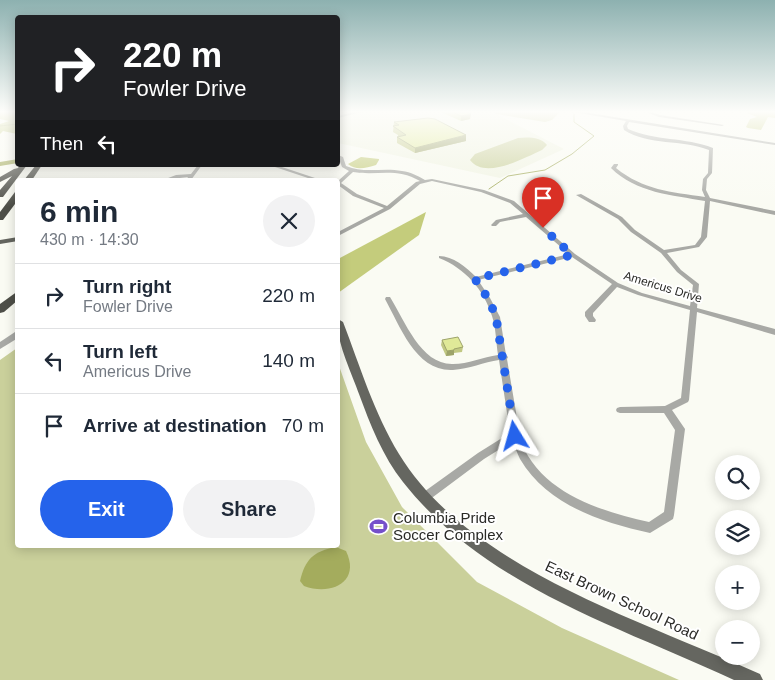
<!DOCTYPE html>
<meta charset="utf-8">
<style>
:root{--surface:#fff;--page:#f2f2f3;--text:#1f2937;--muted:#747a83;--line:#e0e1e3;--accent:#2563eb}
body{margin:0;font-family:Helvetica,sans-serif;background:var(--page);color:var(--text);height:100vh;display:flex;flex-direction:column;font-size:19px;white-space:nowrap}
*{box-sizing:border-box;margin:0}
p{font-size:16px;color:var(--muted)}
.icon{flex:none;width:28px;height:28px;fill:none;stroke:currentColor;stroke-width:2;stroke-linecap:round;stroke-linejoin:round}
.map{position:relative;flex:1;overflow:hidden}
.sheet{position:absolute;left:15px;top:178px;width:325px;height:370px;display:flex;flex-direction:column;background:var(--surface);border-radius:5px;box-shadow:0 2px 12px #0003}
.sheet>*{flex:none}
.top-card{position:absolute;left:15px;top:15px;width:325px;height:152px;border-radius:5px;box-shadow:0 2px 12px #0003;background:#202124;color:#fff;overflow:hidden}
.controls{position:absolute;left:715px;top:455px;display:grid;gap:10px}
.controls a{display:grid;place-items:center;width:45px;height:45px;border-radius:50%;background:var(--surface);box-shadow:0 2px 12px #0003;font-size:25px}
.pin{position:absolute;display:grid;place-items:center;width:42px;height:42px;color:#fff;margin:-51px -21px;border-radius:50% 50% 50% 0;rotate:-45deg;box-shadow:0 0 5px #0007}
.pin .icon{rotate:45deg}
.me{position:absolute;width:55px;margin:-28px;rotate:352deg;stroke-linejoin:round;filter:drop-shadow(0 0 4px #0008)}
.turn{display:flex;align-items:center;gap:18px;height:105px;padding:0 25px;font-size:22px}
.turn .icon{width:65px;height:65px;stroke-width:2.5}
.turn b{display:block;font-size:35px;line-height:42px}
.then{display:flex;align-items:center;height:48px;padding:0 25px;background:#0003;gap:10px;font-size:19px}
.round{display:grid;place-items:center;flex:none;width:52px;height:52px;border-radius:26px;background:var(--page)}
.overview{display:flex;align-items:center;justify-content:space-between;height:85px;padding:0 25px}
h1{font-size:30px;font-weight:700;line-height:38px}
.cta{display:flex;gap:10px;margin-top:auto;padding:10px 25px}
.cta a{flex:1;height:58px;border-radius:30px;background:var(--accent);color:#fff;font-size:20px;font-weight:700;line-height:58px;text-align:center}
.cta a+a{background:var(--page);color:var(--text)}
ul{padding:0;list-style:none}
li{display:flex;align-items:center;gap:15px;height:65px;padding:0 25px;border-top:1px solid var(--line)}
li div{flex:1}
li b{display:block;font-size:19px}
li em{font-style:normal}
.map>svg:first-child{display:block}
.built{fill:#f1f4e3}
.green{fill:#cad09b}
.forest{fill:#c4cc7c}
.water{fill:#a4ac5d}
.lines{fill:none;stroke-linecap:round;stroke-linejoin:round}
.stream{stroke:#a4ac5d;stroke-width:1}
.river{fill:#a4ac5d;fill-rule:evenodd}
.minor{fill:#a8a9a5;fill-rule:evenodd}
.major{fill:#656660;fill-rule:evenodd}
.highway{fill:#4e4f48;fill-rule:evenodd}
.wall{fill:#c1c883}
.shaded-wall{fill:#9da36a}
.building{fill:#e0e998;stroke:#9da36a}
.route{stroke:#2563eb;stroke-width:9;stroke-dasharray:0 16.2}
.labels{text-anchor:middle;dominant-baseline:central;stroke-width:4;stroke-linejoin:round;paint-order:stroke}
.street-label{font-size:12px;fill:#2a2a27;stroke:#fff}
.near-poi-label{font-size:15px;fill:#2a2a27;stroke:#fff;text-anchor:start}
.near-street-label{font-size:15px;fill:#2a2a27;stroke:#fff}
</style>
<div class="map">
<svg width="775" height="680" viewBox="0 0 775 680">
<rect width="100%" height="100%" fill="#fafbf3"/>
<polygon class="built" points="338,112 495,112 496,114 564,149 500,178 338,143"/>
<g class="green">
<polygon points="495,112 560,112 552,120 545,122 496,114"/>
<path d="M518 138C528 137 541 137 547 145L542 150C524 158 485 180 470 160L475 154Z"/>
<polygon points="17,348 18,545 338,545 338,363 366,442 402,507 477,582 562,628 679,680 0,680 0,360"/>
</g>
<g class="forest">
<polygon points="0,112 17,112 17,134 3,131 0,134 0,124 9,121 0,119"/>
<polygon points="749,112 775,112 775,118 768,117 761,130 748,128 746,127 750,119 757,117 747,113"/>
<path d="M361 157 379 159V160L376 165C366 168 356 171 348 164Z"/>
<polygon points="426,212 419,235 338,293 338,259"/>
</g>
<path class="water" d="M336 547 346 551C361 582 331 596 304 586L300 581C305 559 314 551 336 547Z"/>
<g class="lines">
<g class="stream">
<polyline points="0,126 18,124"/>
<polyline points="489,189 508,176 545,170 572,154 594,136 574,122 574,114"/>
</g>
<polygon class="river" points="18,159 18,163 0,166 0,162"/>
<g class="minor">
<polygon points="354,112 362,112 338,118 338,116"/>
<path d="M573 112H583L775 143V145L629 122 627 126 628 129C655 141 685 137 713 148L712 173 707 179 706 190 710 198 775 211V215L710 201 707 237 699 247 667 253 681 270 699 284 697 308 775 329V335L697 312 689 400 688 402 672 410 685 429 674 515 673 519 650 533C601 522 547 505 520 459 517 453 515 447 513 441L484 459 429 500 425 502 421 500 420 497 421 494 478 453 510 433 499 360C484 362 469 369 453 370 416 372 400 326 385 299L386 297H390C405 321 421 365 453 364 468 364 483 357 498 355 496 342 496 328 492 316 484 290 465 268 439 258V256C453 256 466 267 476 277L569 254 526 217 500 222 496 226H492L491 225 496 220 523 214 510 203 481 192 432 181 420 184 390 209 338 236V232L384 208 353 196 338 185V181L349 171 342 167 339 159 338 158V155L343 157 346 166C365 174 383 167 402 171 411 172 418 176 425 180L432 179 484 190 514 201 575 254 618 283 642 293 690 306 693 285 677 272 661 253 631 232 618 219 576 195 581 194 622 217 635 230 664 250 695 245 701 237 705 201C672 195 636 193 611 168L614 164H618V165L616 168C643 190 671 192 705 197L702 190 703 179 708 173 709 150C682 139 649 146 624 130L623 126 626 121ZM353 172C378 176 396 167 420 181L416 182 387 206 357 194 341 183ZM572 257 612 284 585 312V316L589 322H595L596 320 593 316V313L617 287 638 295 690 310 681 398 665 406 620 407 617 408 616 410 617 412 620 413H664L675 430 664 512 649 522C599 511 535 491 519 435 517 427 517 419 516 412 513 394 510 377 507 359L508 357 506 355 500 317 490 298 478 280Z"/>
<polygon points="646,112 652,112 660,115 724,125 722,126 659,117"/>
<polygon points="198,165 202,165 191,180 186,180 188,177 163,180 176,175 191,174"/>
<polygon points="269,165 276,165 321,180 314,180"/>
<polygon points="15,332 18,332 18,338 0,349 0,342"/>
</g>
<g class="major">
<polygon points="18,237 18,241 0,244 0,240"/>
<path d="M338 319 343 322C360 366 374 413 399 454 468 568 644 621 760 674L763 680H734C618 626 486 587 403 482 383 457 370 424 359 394 352 373 335 340 338 319Z"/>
</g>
<g class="highway">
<polygon points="20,165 27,165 3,197 0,197 0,190 12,176 0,182 0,177 14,169 18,168"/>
<polygon points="36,165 42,165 32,180 24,180"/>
<polygon points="15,192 18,192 18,200 3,220 0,220 0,212"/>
<polygon points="18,291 18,300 4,312 0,313 0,304"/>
</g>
</g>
<g class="wall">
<polygon points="443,112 471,112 469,113 470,119 461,121 443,113"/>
<polygon points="394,122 466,141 415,153 397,143 397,137 399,137 398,136 398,135 393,132"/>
<polygon points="442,340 463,347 462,352 454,353 454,355 446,356 441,345"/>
</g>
<g class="shaded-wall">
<polygon points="471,114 470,119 461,121 461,116"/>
<polygon points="466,135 466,141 415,153 415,148"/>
<polygon points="454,350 454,355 446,356 447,351"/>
</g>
<g class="building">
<polygon points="453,112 467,112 471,114 461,116"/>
<polygon points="428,118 435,119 466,135 415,148 397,137 406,135 393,126 399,125 394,122"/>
<polygon points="458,337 463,347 454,349 454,350 447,351 442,340"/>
</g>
<linearGradient id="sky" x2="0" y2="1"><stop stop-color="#8db1b0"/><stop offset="0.54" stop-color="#fdfdfa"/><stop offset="1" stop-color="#fdfdfa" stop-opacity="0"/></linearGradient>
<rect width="775" height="207" fill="url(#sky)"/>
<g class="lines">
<polyline class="route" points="515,436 496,317 489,300 475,279 572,255 543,228"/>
</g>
<defs>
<symbol id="stadium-bare" viewBox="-9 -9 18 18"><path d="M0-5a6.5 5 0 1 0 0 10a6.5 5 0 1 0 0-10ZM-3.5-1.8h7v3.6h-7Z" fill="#7550ca" stroke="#fff" stroke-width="2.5" paint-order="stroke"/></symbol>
</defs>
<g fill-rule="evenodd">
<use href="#stadium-bare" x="366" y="514" width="25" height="25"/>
</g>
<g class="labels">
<g class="street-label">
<text transform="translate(663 287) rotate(17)">Americus Drive</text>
</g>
<g class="near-poi-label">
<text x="393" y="517">Columbia Pride<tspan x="393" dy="17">Soccer Complex</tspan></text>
</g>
<g class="near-street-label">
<text transform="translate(622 600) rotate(25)">East Brown School Road</text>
</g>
</g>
</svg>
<div class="controls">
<a><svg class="icon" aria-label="search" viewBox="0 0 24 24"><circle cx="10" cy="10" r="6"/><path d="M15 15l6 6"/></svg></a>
<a><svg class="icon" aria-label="layers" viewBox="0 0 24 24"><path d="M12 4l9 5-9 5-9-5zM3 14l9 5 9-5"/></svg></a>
<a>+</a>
<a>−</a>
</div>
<div class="pin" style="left:543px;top:228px;background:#d93025"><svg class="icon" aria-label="arrive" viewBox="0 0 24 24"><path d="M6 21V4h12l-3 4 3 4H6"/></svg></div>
<svg class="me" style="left:515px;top:436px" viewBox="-20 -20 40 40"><path d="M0-17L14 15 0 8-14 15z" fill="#2563eb" stroke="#fff" stroke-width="4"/></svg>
<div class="top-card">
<div class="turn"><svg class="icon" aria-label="right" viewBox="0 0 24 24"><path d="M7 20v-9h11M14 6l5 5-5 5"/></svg><div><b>220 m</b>Fowler Drive</div></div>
<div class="then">Then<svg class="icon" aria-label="left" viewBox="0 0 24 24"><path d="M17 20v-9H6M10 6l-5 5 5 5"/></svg></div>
</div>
<section class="sheet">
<div class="overview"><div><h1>6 min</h1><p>430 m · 14:30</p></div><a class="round"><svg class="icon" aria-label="close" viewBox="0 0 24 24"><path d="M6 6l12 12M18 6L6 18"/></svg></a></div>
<ul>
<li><svg class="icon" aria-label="right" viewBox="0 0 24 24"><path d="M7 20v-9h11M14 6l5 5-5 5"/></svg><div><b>Turn right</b><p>Fowler Drive</p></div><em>220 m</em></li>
<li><svg class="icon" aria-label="left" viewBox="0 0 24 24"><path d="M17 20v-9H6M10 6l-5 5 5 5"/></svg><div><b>Turn left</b><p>Americus Drive</p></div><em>140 m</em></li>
<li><svg class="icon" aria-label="arrive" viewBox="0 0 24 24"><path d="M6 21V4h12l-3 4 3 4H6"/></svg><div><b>Arrive at destination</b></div><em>70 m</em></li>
</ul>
<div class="cta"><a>Exit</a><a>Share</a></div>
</section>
</div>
